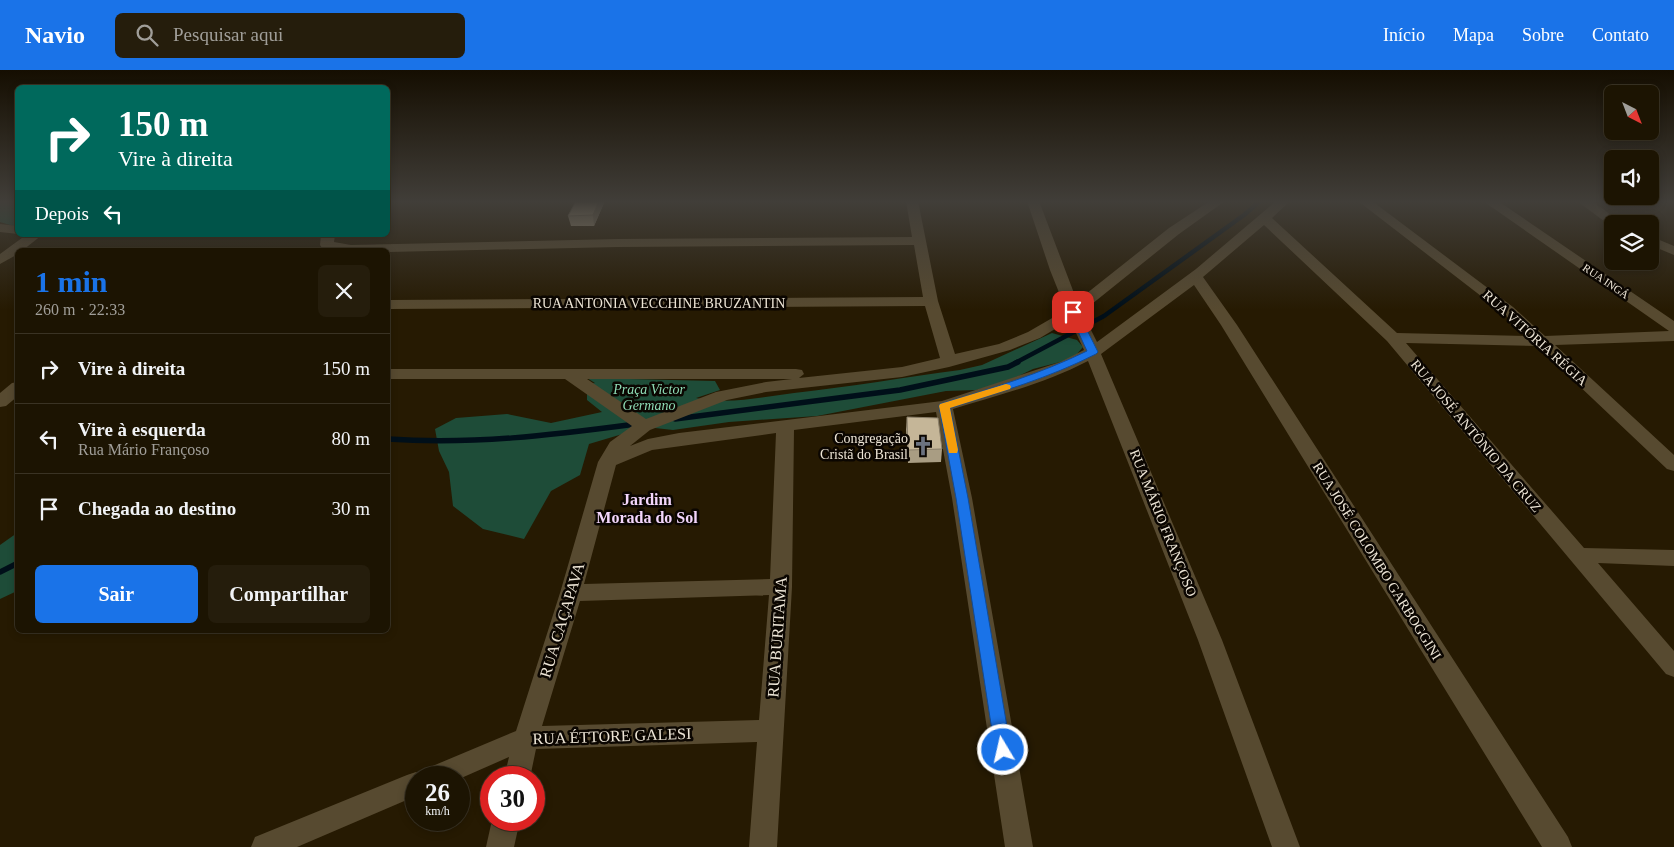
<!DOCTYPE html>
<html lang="pt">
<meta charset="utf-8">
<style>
:root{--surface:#1c1402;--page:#251d0c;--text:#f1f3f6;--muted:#a09e99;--line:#3a3324;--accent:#1a73e8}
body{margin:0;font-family:"Times New Roman",serif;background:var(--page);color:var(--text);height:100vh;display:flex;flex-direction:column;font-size:19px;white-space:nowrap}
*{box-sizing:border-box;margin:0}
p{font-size:16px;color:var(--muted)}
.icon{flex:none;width:28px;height:28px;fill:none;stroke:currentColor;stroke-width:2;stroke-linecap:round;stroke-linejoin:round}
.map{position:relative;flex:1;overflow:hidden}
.details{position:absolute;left:15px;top:178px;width:375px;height:385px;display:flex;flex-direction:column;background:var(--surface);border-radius:8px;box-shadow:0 2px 8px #0003,0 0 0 1px var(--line)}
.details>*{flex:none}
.hud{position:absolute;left:15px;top:15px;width:375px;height:152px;border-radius:8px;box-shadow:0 2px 8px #0003,0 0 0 1px var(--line);background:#00695c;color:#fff;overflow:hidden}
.needle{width:32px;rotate:138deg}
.controls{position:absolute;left:1604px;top:15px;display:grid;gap:10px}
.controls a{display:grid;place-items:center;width:55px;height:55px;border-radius:8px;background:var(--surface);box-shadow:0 2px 8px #0003,0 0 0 1px var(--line);font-size:25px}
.speed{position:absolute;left:405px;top:696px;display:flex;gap:10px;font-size:25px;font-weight:700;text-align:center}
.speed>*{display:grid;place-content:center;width:65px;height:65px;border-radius:50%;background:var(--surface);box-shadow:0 2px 8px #0003,0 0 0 1px var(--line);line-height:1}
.speed small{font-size:12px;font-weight:400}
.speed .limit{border:8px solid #d22;background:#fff;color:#111}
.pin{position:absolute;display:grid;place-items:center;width:42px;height:42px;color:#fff;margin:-21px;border-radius:10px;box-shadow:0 2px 8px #0006}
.me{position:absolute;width:55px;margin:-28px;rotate:351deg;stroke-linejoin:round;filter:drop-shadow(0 0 4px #0008)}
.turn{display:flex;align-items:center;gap:18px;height:105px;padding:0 20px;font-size:22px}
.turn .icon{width:65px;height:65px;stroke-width:2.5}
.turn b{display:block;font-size:35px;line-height:42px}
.then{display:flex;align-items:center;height:48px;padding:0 20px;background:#0003;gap:10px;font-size:19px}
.round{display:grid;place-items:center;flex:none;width:52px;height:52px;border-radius:8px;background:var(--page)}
.summary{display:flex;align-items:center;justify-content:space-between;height:85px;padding:0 20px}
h1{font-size:30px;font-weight:700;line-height:38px;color:var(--accent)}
.action{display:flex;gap:10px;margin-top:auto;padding:10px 20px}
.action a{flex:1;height:58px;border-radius:8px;background:var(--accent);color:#fff;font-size:20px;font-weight:700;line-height:58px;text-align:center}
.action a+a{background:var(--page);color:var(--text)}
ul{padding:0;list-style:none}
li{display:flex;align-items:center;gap:15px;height:70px;padding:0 20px;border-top:1px solid var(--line)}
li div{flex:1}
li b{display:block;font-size:19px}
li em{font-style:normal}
header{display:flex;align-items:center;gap:30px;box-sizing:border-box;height:70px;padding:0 25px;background:var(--accent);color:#fff}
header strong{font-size:24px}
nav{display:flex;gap:28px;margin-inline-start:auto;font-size:18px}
.search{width:350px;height:45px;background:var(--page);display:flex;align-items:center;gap:12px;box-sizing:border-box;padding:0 18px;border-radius:8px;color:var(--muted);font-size:19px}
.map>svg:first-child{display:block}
.green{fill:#1e4c38}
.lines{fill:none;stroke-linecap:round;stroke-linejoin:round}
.stream-far1{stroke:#000f19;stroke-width:4.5}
.stream{stroke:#000f19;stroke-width:5.5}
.street{fill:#574a30;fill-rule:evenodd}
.wall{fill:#a99d83}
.shaded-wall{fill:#8a7f6a}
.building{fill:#c5b698;stroke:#8a7f6a}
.route{fill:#1a73e8;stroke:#114b97}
.slow{fill:#f59e0b}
.labels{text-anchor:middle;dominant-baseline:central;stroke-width:5;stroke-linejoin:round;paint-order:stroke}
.far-street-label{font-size:11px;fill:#ede5d6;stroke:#0b0601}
.street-label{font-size:14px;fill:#ede5d6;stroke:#0b0601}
.park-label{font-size:14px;font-style:italic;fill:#8edbb5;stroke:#0b0601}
.poi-label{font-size:14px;fill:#ede5d6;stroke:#0b0601;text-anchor:end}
.quarter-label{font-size:16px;font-weight:bold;fill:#f3d6fc;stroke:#0b0601}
.near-street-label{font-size:16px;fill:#ede5d6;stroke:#0b0601}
</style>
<header>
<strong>Navio</strong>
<div class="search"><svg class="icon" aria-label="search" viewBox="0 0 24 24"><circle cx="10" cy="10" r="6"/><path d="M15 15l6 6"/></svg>Pesquisar aqui</div>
<nav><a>Início</a><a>Mapa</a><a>Sobre</a><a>Contato</a></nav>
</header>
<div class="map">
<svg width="1674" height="777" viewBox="0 0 1674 777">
<rect width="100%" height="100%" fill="#261a02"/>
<g class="green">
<polygon points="0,131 17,131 17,157 0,152"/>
<path d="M1052 263 1077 270 1083 277 1077 284 1064 291 1033 299 1006 312 976 320 946 321 817 346 729 352 673 360 646 357 589 374 580 405 551 421 524 469 483 459 453 436 449 402 439 381 435 359 456 348 507 344 551 353 602 342 587 330V314L595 313 587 308 715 311 720 320 696 328C729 335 761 327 794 323 850 317 905 307 960 300L982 295Z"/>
<polygon points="17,463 17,521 0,529 0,475"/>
</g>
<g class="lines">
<polyline class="stream-far1" points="1015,293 1104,246 1244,145 1260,131"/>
<g class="stream">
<polyline points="675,349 900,320 1008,297 1018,292"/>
<path d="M388 369C472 375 553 365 636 354"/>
<polyline points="0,502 18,493"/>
</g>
<g class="street">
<path d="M906 131H918L938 231 955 284 999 274 1028 262 1066 240 1050 200 1027 131H1039L1077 231 1169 158 1210 131H1225L1179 164 1082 242 1097 272 1196 199 1276 131H1290L1272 148 1397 263 1527 266 1503 243 1358 131H1372L1513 237 1545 266 1669 261 1483 131H1498L1674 251V271L1555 275 1674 385V401L1667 399 1537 276 1406 273 1584 478 1674 480V496L1598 493 1674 581V607L1666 604 1387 271 1264 155 1203 207 1237 255 1568 767 1572 777H1542L1221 255 1194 215 1101 284 1222 570 1300 777H1272L1198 570 1088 291C1046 313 999 325 953 339L972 428 1033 777H1005L952 428 936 342 794 360 792 517 777 777H749L757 672 536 679 530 708H504L509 687 459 709 416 708V726L297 777H251L255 767 407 705 416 702 421 704 423 700 516 661 560 523 598 392 610 372 632 356 565 309H388V299H796L802 300 804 304 799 308 902 297 940 288 925 236 388 239V230L923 227 914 175 618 177 388 182V180H332L322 178 320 175 321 165H335L334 172 351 175 618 169 912 167ZM1070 250 1084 280 1060 292 942 331 679 363 648 369 630 376 650 360 727 330 766 322 902 307 949 297 1010 280 1040 268ZM587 309H792L766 312 716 322 646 349ZM776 363 770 509 584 514 616 395 652 380ZM769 525 759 650 542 656 580 531Z"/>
<polygon points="1577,131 1592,131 1623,154 1612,154 1612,157"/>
<polygon points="0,154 18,156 18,164 0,162"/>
<polygon points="26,165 42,165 23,180 18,180 18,184 0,194 0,184"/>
<polygon points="1650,166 1674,176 1674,185 1650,175"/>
<polygon points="18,312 18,326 6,336 0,337 0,323 12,313"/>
<polygon points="492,750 520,750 514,777 486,777"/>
</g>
</g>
<g class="wall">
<polygon points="604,133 594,156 571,156 568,146"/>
<polygon points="907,347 942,379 941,392 908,393 906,360"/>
</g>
<polygon class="shaded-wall" points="599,131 604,131 604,133 594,156 593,145"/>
<g class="building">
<polygon points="576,131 599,131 593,145 568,146"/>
<polygon points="907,347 938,348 942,379 908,380"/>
</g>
<linearGradient id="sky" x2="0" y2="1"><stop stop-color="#150e01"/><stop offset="0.55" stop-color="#413e39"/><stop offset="1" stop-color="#413e39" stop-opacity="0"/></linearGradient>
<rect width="1674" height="240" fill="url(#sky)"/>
<path class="route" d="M1073 239 1078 242 1098 282 1096 284C1049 308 1000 322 950 338L968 428 1011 680 1009 685 1003 687 998 685 995 680 956 428 939 336 940 334C990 319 1040 304 1087 281L1069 242Z"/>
<polygon class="slow" points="1006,314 1010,315 1011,317 1010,319 950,338 958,380 957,383 949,383 939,336 940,334"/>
<defs>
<symbol id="church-bare" viewBox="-9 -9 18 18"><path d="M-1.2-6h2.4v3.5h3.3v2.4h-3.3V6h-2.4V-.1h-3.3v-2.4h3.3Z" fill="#6b7280" stroke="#0b0601" stroke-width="2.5" paint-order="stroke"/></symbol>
</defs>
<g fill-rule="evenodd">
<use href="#church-bare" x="909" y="362" width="28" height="28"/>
</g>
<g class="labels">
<g class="far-street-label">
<text transform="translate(1606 211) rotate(34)">RUA INGÁ</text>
</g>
<g class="street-label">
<text x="659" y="233">RUA ANTONIA VECCHINE BRUZANTIN</text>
<text transform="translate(1535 268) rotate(42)">RUA VITÓRIA RÉGIA</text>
<text transform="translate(1476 366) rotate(50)">RUA JOSÉ ANTÔNIO DA CRUZ</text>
<text transform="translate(1163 453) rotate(68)">RUA MÁRIO FRANÇOSO</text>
<text transform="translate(1377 491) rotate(58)">RUA JOSÉ COLOMBO GARBOGGINI</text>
</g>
<g class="park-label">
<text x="649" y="319">Praça Victor<tspan x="649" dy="16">Germano</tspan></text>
</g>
<g class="poi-label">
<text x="908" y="368">Congregação<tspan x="908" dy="16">Cristã do Brasil</tspan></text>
</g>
<g class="quarter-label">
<text x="647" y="429">Jardim<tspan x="647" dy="18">Morada do Sol</tspan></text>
</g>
<g class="near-street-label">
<text transform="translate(562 550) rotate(-73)">RUA CAÇAPAVA</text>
<text transform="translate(777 567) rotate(-86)">RUA BURITAMA</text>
<text transform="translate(612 666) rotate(-2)">RUA ÉTTORE GALESI</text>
</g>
</g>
</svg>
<div class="controls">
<a><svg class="needle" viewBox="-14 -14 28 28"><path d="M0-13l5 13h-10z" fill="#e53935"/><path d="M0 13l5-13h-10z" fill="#a09e99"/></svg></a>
<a><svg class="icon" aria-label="sound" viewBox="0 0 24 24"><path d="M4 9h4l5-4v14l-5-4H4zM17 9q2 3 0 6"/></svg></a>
<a><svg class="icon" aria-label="layers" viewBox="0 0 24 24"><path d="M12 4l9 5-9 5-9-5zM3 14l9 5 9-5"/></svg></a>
</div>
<div class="speed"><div>26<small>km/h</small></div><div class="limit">30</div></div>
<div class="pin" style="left:1073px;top:242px;background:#d93025"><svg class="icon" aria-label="arrive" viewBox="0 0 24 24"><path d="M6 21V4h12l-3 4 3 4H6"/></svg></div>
<svg class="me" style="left:1003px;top:680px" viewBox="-20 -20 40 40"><circle r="17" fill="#1a73e8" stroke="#fff" stroke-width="3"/><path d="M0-11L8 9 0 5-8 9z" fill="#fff"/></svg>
<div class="hud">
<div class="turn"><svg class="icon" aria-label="right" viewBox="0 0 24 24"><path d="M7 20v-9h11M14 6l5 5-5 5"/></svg><div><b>150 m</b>Vire à direita</div></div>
<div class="then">Depois<svg class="icon" aria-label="left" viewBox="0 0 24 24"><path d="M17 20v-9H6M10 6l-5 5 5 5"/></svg></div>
</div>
<section class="details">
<div class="summary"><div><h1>1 min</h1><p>260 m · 22:33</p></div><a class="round"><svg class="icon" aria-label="close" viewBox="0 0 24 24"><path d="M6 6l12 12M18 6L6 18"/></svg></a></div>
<ul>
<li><svg class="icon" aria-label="right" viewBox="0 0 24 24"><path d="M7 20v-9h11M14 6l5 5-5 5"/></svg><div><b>Vire à direita</b></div><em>150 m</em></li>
<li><svg class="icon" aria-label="left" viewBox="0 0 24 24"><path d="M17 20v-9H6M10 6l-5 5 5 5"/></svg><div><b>Vire à esquerda</b><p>Rua Mário Françoso</p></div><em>80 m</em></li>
<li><svg class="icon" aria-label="arrive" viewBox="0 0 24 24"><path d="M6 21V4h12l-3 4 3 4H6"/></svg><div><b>Chegada ao destino</b></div><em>30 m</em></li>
</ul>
<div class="action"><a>Sair</a><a>Compartilhar</a></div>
</section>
</div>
